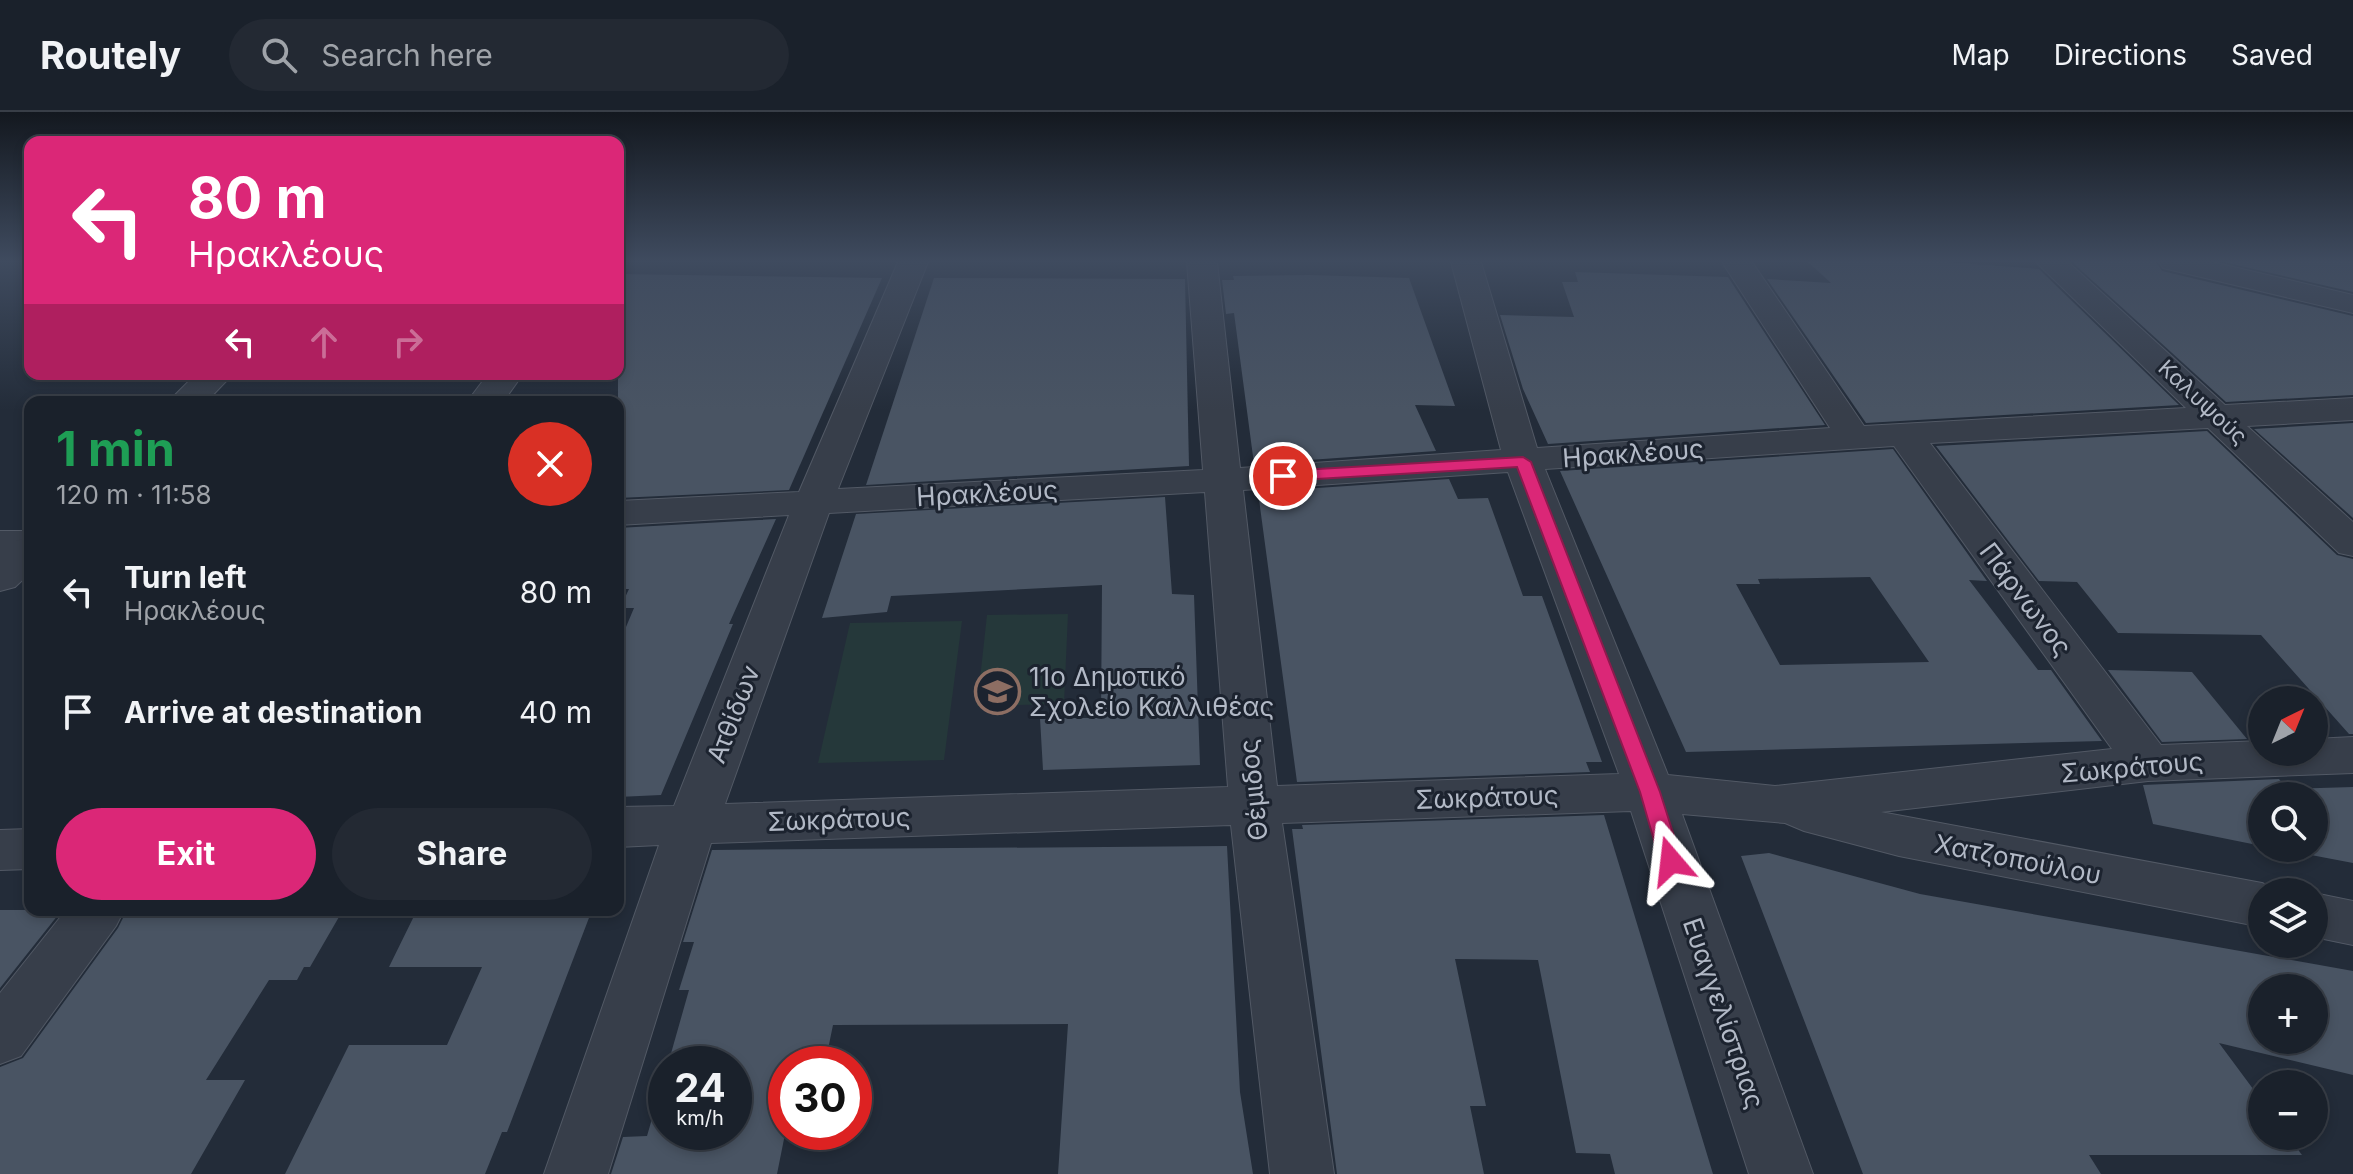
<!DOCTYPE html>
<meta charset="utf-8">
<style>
:root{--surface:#1a212b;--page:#232933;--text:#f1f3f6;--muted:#9fa3a9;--line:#383e47;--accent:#db2777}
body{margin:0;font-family:Inter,sans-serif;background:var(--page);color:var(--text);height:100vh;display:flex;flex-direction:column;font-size:30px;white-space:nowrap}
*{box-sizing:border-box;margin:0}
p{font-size:26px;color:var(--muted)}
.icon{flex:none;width:44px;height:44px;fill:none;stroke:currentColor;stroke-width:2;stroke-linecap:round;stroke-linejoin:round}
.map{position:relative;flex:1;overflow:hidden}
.panel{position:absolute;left:24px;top:284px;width:600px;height:520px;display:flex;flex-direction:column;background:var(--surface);border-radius:16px;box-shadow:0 4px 12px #0003,0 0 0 2px var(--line)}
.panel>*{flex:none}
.guide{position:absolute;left:24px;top:24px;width:600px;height:244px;border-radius:16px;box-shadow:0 4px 12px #0003,0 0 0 2px var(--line);background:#db2777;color:#fff;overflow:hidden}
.needle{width:52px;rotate:43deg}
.buttons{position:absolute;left:2248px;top:574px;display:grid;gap:16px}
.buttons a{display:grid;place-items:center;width:80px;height:80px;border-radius:50%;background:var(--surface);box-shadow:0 4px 12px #0003,0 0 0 2px var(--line);font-size:40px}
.speed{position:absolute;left:648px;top:934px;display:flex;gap:16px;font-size:40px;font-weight:700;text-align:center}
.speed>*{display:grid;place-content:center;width:104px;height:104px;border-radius:50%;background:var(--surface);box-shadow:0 4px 12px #0003,0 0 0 2px var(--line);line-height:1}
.speed small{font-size:20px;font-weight:400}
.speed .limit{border:12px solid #d22;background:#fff;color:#111}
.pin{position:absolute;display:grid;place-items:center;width:68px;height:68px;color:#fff;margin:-34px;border:4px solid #fff;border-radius:50%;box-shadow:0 2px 8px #0007}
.me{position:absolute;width:88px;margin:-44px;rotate:343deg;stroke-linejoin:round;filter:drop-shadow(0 0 6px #0008)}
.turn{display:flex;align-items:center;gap:28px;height:168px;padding:0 32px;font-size:36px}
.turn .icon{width:104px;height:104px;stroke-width:2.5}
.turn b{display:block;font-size:56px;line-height:68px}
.lanes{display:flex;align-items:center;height:76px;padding:0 32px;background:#0003;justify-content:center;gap:40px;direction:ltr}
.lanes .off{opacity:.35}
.round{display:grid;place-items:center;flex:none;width:84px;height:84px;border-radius:42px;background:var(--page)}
.head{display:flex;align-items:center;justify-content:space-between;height:136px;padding:0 32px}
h1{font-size:48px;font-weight:700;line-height:60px;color:#1e9e55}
.primary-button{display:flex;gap:16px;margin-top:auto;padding:16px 32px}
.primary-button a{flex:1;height:92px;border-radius:48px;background:var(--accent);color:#fff;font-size:32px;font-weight:700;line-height:92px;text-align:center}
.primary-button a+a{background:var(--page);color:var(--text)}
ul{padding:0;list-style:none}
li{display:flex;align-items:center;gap:24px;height:120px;padding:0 32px}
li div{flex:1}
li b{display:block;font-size:30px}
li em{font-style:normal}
header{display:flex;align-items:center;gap:48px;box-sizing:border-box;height:112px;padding:0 40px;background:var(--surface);border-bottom:2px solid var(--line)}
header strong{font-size:38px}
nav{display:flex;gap:44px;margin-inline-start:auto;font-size:28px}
.search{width:560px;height:72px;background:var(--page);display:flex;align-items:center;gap:20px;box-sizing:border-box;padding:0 28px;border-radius:44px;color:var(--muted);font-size:30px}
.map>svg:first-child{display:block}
.green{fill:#25383a}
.building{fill:#495463;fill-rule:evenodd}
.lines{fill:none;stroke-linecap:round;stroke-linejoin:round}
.minor-casing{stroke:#525965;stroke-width:2}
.tertiary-casing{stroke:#525965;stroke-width:2}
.minor{fill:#373e4a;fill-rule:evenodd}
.tertiary{fill:#373e4a;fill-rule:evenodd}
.route{fill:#db2777;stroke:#8e194d;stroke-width:2}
.labels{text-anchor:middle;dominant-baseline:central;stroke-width:6;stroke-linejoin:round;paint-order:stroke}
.far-street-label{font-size:22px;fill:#b2b9c6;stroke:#1c232f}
.street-label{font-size:26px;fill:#b2b9c6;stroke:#1c232f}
.poi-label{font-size:26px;fill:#b2b9c6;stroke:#1c232f;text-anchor:start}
</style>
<header>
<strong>Routely</strong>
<div class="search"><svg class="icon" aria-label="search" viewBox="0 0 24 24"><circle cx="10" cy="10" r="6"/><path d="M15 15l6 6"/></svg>Search here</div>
<nav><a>Map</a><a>Directions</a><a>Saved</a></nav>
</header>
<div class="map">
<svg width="2353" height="1062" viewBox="0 0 2353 1062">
<rect width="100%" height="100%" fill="#232c39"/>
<g class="green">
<polygon points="1068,502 1064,592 977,594 987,503"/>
<polygon points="962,509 944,648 818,651 850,511"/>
</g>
<g class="building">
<polygon points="1808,150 1946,150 2039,157 2179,293 1866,311 1767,167 1831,171"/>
<polygon points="2072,150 2156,150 2162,159 2353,204 2353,283 2226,290"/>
<polygon points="2224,150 2353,150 2353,180"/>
<polygon points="1575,160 1728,165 1825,313 1548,332 1523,277 1500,203 1574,205 1562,170 1578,170"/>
<polygon points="618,162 882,166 789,378 618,386"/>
<polygon points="1310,163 1409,166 1455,294 1415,293 1436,339 1254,352 1234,201 1226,202 1222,168 1234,168 1233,164"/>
<polygon points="934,166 1185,167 1189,354 866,373"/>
<polygon points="2353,311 2353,406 2254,317"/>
<polygon points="2207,319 2337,443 2353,447 2353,622 2349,622 2261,523 2118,521 2077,470 2039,469 1936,334"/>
<path d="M1893 337 1987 469 1969 468 2038 558H2051L2102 629 1686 640 1560 359ZM1870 465 1929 550 1780 553 1736 472H1760L1758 467Z"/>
<polygon points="1449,367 1458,387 1488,386 1523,484 1542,484 1602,650 1586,650 1590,660 1297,670 1258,380"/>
<polygon points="1165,385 1172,482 1194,483 1200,653 1043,658 1040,606 1101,606 1102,473 891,484 887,500 822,506 856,402"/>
<polygon points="776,407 729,512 733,512 661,683 618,685 618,534 634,496 620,496 629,477 618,477 618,416"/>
<polygon points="2108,558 2192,560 2247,627 2162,630"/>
<polygon points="2279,667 2287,677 2353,675 2353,751 2274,736 2314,736 2314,684 2262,684 2262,734 2153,712 2143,673"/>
<polygon points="1604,703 1713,1062 1615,1062 1610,1042 1576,1041 1538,848 1455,847 1486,994 1470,994 1484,1062 1337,1062 1292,717 1303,717 1302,713"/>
<polygon points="1227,734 1240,980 1253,1062 1058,1062 1068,912 833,913 825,952 786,952 786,1020 810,1020 785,1022 777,1062 611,1062 623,1025 647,1024 666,958 666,1020 734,1020 734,952 668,952 689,878 679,878 694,830 683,830 712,738"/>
<path d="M1769 741 1920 782 2353 859V963L2219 931 2262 989V1024H2288L2302 1043H2089L2101 1062H1863L1741 744ZM2262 876H2314V928H2262Z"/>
<polygon points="0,798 62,798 0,876"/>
<polygon points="127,798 343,798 310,855 304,855 297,868 269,868 206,968 245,968 191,1062 0,1062 0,955 23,946 118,816"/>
<polygon points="417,798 592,798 507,1020 502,1020 485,1062 285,1062 349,933 447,933 482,855 389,855"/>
</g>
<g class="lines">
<defs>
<g id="minor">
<path d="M898 150H928L838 377 1203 358 1187 150H1217L1240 356 1501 338 1451 150H1481L1537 336 1830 316 1722 150H1752L1864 314 2186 296 2036 150H2068L2225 293 2353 286V308L2247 314 2353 410V444L2339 441 2208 316 1930 331 2161 633 2262 629V640H2314V627L2353 625V661L2148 669 1881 700 2262 771 2282 780H2262V815L1899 744 1804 719 1785 711 1682 702 1813 1062H1749L1631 699 1282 711 1334 1062H1270L1231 713 711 731 608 1062H544L659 733 618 735V695L674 694 789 403 618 413V389L799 380ZM1894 334 2112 637 1775 674 1668 663 1545 357ZM1508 360 1619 662 1277 674 1243 378ZM1205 380 1228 675 725 692 829 401Z"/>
<polygon points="2159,150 2212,150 2353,183 2353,201 2163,156"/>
<polygon points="488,262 523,262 503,290 467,290"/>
<rect x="0" y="419" width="30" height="24"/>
<polygon points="30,717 30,757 0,758 0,718"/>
<polygon points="2314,781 2353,789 2353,833 2314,825"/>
<polygon points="66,798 124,798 116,814 21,944 0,952 0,881"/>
</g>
<g id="tertiary">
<polygon points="196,262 233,262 206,290 168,290"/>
<polygon points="30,425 30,461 15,475 0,479 0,443 16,429"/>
</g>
</defs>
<use href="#minor" class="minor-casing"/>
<use href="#tertiary" class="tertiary-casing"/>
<use href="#minor" class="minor"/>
<use href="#tertiary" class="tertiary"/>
</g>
<linearGradient id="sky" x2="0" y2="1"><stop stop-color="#13181f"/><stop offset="0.5" stop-color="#3f4b5f"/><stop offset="1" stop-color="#3f4b5f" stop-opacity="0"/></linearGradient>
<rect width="2353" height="298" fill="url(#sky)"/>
<polygon class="route" points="1523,345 1531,350 1660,680 1682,749 1678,755 1671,758 1663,755 1660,749 1640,680 1517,355 1283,369 1276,364 1283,359"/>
<defs>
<symbol id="school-ring" viewBox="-11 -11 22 22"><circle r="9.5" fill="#1c232f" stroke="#8d6e63" stroke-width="1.5"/><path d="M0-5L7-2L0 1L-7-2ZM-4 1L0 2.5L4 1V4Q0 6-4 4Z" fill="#8d6e63"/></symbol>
</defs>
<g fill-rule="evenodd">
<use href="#school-ring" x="972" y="554" width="51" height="51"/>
</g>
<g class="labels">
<g class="far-street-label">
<text transform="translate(2203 290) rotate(43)">Καλυψούς</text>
</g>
<g class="street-label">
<text transform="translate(1633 341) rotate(-4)">Ηρακλέους</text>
<text transform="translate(987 381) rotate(-3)">Ηρακλέους</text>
<text transform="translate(2026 487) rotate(53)">Πάρνωνος</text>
<text transform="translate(733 602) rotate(-69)">Ατθίδων</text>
<text transform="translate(2132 655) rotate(-5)">Σωκράτους</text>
<text transform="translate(1253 678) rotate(-96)">Θέμιδος</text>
<text transform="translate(1487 685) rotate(-2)">Σωκράτους</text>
<text transform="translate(839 707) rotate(-2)">Σωκράτους</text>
<text transform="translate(2018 747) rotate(11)">Χατζοπούλου</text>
<text transform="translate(1724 901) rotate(71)">Ευαγγελίστριας</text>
</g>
<g class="poi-label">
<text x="1029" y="564">11ο Δημοτικό<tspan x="1029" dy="30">Σχολείο Καλλιθέας</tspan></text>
</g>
</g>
</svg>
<div class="buttons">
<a><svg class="needle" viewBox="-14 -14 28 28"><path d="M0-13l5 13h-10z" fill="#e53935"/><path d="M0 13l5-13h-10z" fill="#9fa3a9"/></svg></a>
<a><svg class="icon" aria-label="search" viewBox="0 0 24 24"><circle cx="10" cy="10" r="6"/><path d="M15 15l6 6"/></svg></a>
<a><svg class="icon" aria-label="layers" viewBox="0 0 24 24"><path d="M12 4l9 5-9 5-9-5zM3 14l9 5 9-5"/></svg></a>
<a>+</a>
<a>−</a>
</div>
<div class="speed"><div>24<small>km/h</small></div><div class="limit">30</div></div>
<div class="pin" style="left:1283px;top:364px;background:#d93025"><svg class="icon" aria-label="arrive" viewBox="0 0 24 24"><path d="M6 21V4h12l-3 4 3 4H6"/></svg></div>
<svg class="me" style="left:1671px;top:749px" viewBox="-20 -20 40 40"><path d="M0-17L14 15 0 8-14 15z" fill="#db2777" stroke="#fff" stroke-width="4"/></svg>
<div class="guide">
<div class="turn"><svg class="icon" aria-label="left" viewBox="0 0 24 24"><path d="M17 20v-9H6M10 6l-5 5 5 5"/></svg><div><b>80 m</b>Ηρακλέους</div></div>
<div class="lanes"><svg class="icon" aria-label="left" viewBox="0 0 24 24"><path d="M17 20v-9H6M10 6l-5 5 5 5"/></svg><svg class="icon off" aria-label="ahead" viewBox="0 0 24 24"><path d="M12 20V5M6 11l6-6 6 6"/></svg><svg class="icon off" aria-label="right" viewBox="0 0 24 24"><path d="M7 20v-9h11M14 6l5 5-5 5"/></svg></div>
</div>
<section class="panel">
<div class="head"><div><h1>1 min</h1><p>120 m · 11:58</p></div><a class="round" style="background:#d93025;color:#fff"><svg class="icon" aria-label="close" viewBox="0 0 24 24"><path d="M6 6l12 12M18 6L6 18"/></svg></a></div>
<ul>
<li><svg class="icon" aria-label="left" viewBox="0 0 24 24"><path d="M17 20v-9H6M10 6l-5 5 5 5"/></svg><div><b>Turn left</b><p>Ηρακλέους</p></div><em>80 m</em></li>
<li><svg class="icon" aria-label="arrive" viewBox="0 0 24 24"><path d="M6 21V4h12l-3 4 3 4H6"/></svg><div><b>Arrive at destination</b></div><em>40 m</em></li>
</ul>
<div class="primary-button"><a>Exit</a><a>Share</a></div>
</section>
</div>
